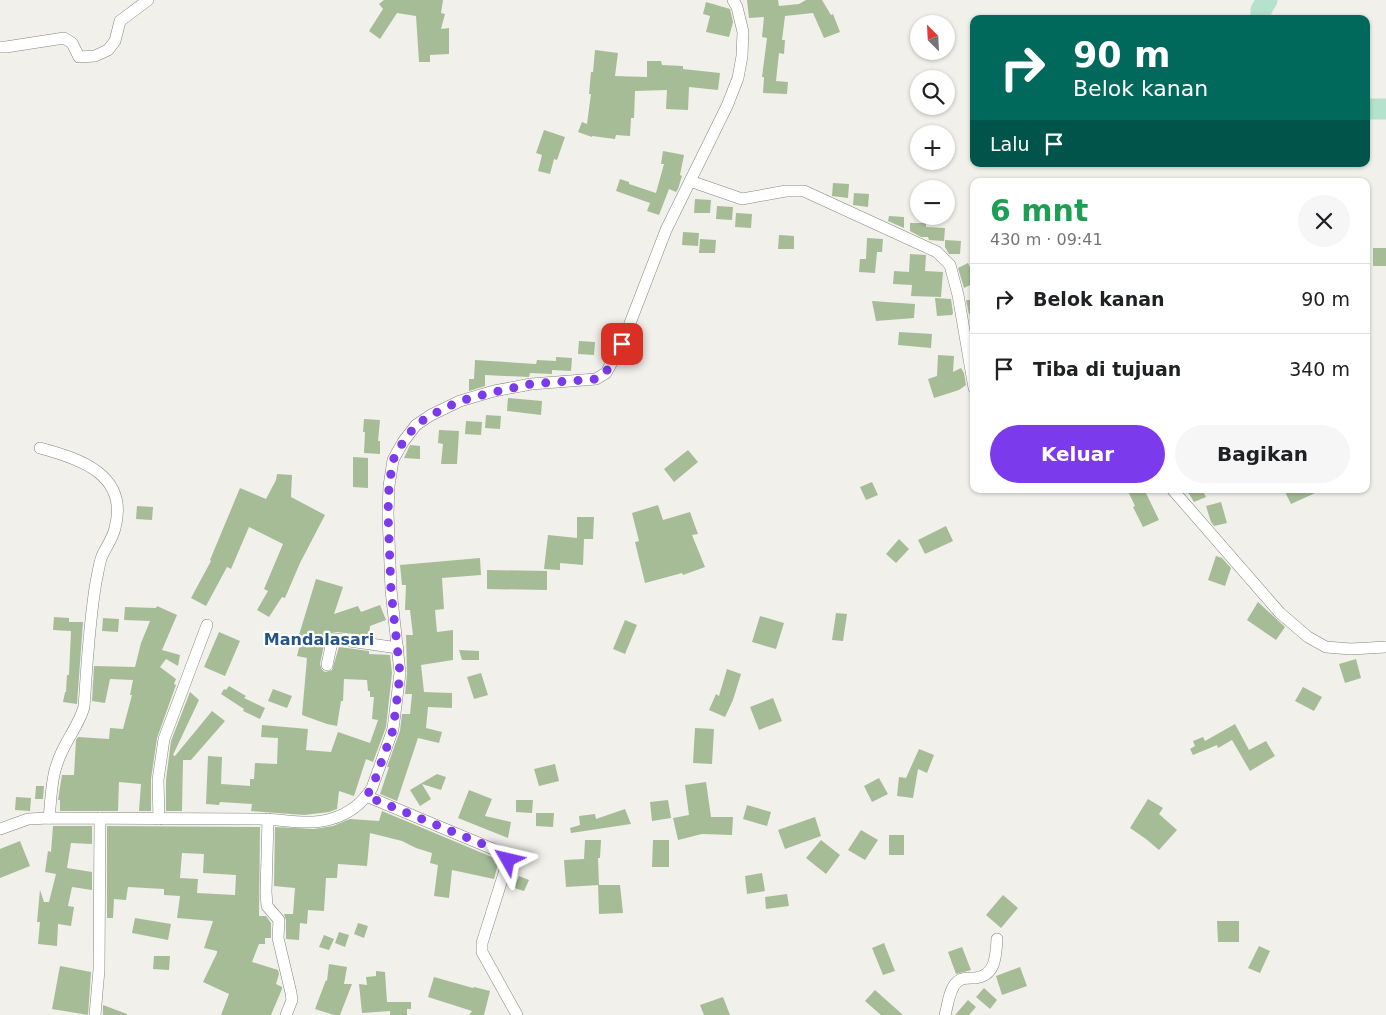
<!DOCTYPE html>
<html lang="id">
<meta charset="utf-8">
<style>
:root{--surface:#fff;--page:#f6f6f6;--text:#202124;--muted:#757577;--line:#e0e0e0;--accent:#7c3aed}
body{margin:0;font-family:"DejaVu Sans",sans-serif;background:var(--page);color:var(--text);height:100vh;display:flex;flex-direction:column;font-size:19px;white-space:nowrap}
*{box-sizing:border-box;margin:0}
p{font-size:16px;color:var(--muted)}
.icon{flex:none;width:28px;height:28px;fill:none;stroke:currentColor;stroke-width:2;stroke-linecap:round;stroke-linejoin:round}
.map{position:relative;flex:1;overflow:hidden}
.side{position:absolute;left:970px;top:178px;width:400px;height:315px;display:flex;flex-direction:column;background:var(--surface);border-radius:10px;box-shadow:0 1px 4px #0004}
.side>*{flex:none}
.guide{position:absolute;left:970px;top:15px;width:400px;height:152px;border-radius:10px;box-shadow:0 1px 4px #0004;background:#00695c;color:#fff;overflow:hidden}
.needle{width:32px;rotate:336deg}
.controls{position:absolute;left:910px;top:15px;display:grid;gap:10px}
.controls a{display:grid;place-items:center;width:45px;height:45px;border-radius:50%;background:var(--surface);box-shadow:0 1px 4px #0004;font-size:25px}
.pin{position:absolute;display:grid;place-items:center;width:42px;height:42px;color:#fff;margin:-21px;border-radius:10px;box-shadow:0 2px 8px #0006}
.me{position:absolute;width:55px;margin:-28px;rotate:307deg;stroke-linejoin:round;filter:drop-shadow(0 0 4px #0008)}
.turn{display:flex;align-items:center;gap:18px;height:105px;padding:0 20px;font-size:22px}
.turn .icon{width:65px;height:65px;stroke-width:2.5}
.turn b{display:block;font-size:35px;line-height:42px}
.then{display:flex;align-items:center;height:48px;padding:0 20px;background:#0003;gap:10px;font-size:19px}
.round{display:grid;place-items:center;flex:none;width:52px;height:52px;border-radius:26px;background:var(--page)}
.headline{display:flex;align-items:center;justify-content:space-between;height:85px;padding:0 20px}
h1{font-size:30px;font-weight:700;line-height:38px;color:#1e9e55}
.button{display:flex;gap:10px;margin-top:auto;padding:10px 20px}
.button a{flex:1;height:58px;border-radius:30px;background:var(--accent);color:#fff;font-size:20px;font-weight:700;line-height:58px;text-align:center}
.button a+a{background:var(--page);color:var(--text)}
ul{padding:0;list-style:none}
li{display:flex;align-items:center;gap:15px;height:70px;padding:0 20px;border-top:1px solid var(--line)}
li div{flex:1}
li b{display:block;font-size:19px}
li em{font-style:normal}
.map>svg:first-child{display:block}
.lines{fill:none;stroke-linecap:round;stroke-linejoin:round}
.river{stroke:#b5e2cb;stroke-width:21}
.building{fill:#a6bc97;fill-rule:evenodd}
.minor-casing{stroke:#868581;stroke-width:12}
.minor{stroke:#fff;stroke-width:11}
.route{stroke:#7c3aed;stroke-width:9;stroke-dasharray:0 16.2}
.labels{text-anchor:middle;dominant-baseline:central;stroke-width:4.5;stroke-linejoin:round;paint-order:stroke}
.quarter-label{font-size:16px;font-weight:bold;fill:#255488;stroke:#fefef9}
</style>
<div class="map">
<svg width="1386" height="1015" viewBox="0 0 1386 1015">
<rect width="100%" height="100%" fill="#f1f0eb"/>
<g class="lines">
<g class="river">
<polyline points="1261,19 1261,10 1267,0"/>
<polyline points="1366,109 1386,109"/>
</g>
</g>
<g class="building">
<polygon points="384,0 443,0 441,13 445,14 441,29 449,28 449,54 430,55 430,62 419,62 416,16 397,13 380,39 369,31 383,9 379,4"/>
<polygon points="747,0 778,0 779,6 799,4 806,0 822,0 831,15 833,14 840,32 824,38 813,13 785,16 782,40 785,40 784,54 779,53 776,81 788,82 787,94 763,93 764,77 762,77 767,38 762,37 764,17 749,18"/>
<polygon points="706,2 730,9 733,22 729,37 706,32 710,16 703,14"/>
<polygon points="595,50 618,53 615,76 647,77 647,61 661,61 662,65 683,66 683,69 720,73 718,90 689,87 688,110 666,109 667,90 635,91 634,118 631,118 630,136 616,135 615,139 592,136 592,137 578,132 582,122 587,124 591,94 589,94 591,72 593,72"/>
<polygon points="544,130 565,137 557,160 554,159 550,174 538,171 542,155 536,153"/>
<polygon points="663,151 684,155 680,175 682,176 678,189 676,192 669,189 659,215 647,211 650,203 616,191 620,179 629,182 629,184 656,193 664,164 661,164"/>
<polygon points="833,183 849,184 848,198 832,196"/>
<polygon points="854,193 869,194 868,207 853,205"/>
<polygon points="695,199 711,200 710,213 694,213"/>
<polygon points="717,206 733,207 732,220 716,219"/>
<polygon points="736,213 752,214 751,228 735,227"/>
<polygon points="889,216 904,217 904,228 888,221"/>
<polygon points="910,223 926,223 926,227 945,228 944,241 929,240 928,237 921,237 910,231"/>
<polygon points="683,232 699,233 698,246 682,245"/>
<polygon points="779,235 794,236 794,249 778,249"/>
<polygon points="867,238 883,239 882,252 877,252 875,273 859,272 860,259 866,259"/>
<polygon points="700,239 716,240 715,253 699,253"/>
<polygon points="945,240 961,241 960,254 949,254 945,247"/>
<rect x="1373" y="248" width="13" height="18"/>
<polygon points="910,254 926,255 925,271 943,272 941,297 911,296 912,285 893,284 894,271 909,272"/>
<polygon points="968,263 974,275 974,283 964,288 958,268"/>
<polygon points="935,298 951,299 953,313 952,315 937,316"/>
<polygon points="966,300 974,300 974,314 969,314"/>
<polygon points="872,301 915,304 914,318 876,321"/>
<polygon points="899,332 932,334 931,348 898,345"/>
<polygon points="579,341 595,342 594,355 578,354"/>
<polygon points="938,355 954,356 953,372 961,368 964,373 966,385 959,390 934,398 928,379 937,376"/>
<polygon points="556,357 572,358 571,371 552,370 552,374 530,373 529,377 485,375 485,386 469,391 469,379 474,379 475,360 536,364 537,360 556,361"/>
<polygon points="508,398 542,401 541,415 507,411"/>
<polygon points="486,415 501,416 500,429 485,428"/>
<polygon points="364,419 380,420 378,441 380,441 380,454 364,453 365,432 363,432"/>
<polygon points="466,421 482,422 481,435 465,434"/>
<polygon points="439,430 459,431 457,464 441,464 443,444 438,443"/>
<polygon points="410,445 420,446 420,459 404,458"/>
<polygon points="688,450 698,462 674,482 664,469"/>
<polygon points="353,457 368,458 368,488 353,487"/>
<polygon points="277,474 292,475 291,497 325,515 300,563 285,598 282,597 269,617 257,610 268,591 264,589 283,544 249,527 231,569 227,567 206,606 191,598 211,561 210,560 240,488 266,499 276,480"/>
<polygon points="872,482 878,495 866,500 860,487"/>
<polygon points="1127,489 1144,489 1159,520 1143,527 1133,507 1135,506"/>
<polygon points="1186,489 1202,489 1206,497 1194,502"/>
<polygon points="1292,489 1324,489 1291,504 1285,492"/>
<polygon points="1221,502 1227,523 1214,526 1211,522 1206,506"/>
<polygon points="658,505 663,520 690,512 698,534 692,535 705,567 683,575 682,573 645,583 635,542 639,541 632,513"/>
<polygon points="137,506 153,507 152,520 136,519"/>
<polygon points="577,517 594,517 593,539 584,539 583,565 560,563 560,570 544,569 548,535 577,538"/>
<polygon points="946,526 953,541 925,554 918,540"/>
<polygon points="899,539 909,549 896,563 886,554"/>
<polygon points="1216,556 1222,558 1231,568 1225,586 1208,580"/>
<polygon points="480,558 481,575 442,578 444,609 435,610 437,632 453,630 453,660 421,665 424,692 452,693 452,708 428,707 426,728 442,732 439,743 418,738 397,801 380,794 389,767 387,767 400,731 402,714 410,714 412,694 405,694 407,674 406,635 413,635 410,610 405,610 406,585 402,585 400,565"/>
<polygon points="487,570 547,571 547,590 487,589"/>
<polygon points="316,579 343,587 334,614 358,606 361,612 380,605 386,620 370,626 369,636 337,632 332,633 325,640 320,664 322,670 325,672 332,670 339,647 369,651 369,654 390,655 392,673 386,727 373,762 366,759 354,796 339,791 337,809 329,812 304,815 251,811 252,804 220,802 219,805 206,804 208,756 222,757 221,784 250,786 250,779 254,779 255,763 277,764 278,738 261,737 262,725 308,729 306,750 331,752 338,732 370,743 378,720 372,719 374,697 370,697 370,691 368,691 367,680 344,679 343,701 341,701 337,726 327,724 302,715 307,658 297,656 302,636 299,635"/>
<polygon points="1258,602 1285,627 1276,640 1247,620"/>
<polygon points="157,606 177,615 162,650 180,655 178,666 166,659 160,667 176,679 174,684 176,685 157,738 151,779 151,811 139,811 141,784 119,782 118,811 60,811 60,800 58,800 62,775 74,775 76,740 78,737 109,739 110,728 123,729 132,695 130,695 133,680 110,679 105,703 92,701 94,666 135,667 141,643 150,621 124,620 125,607 156,608"/>
<polygon points="836,613 847,614 843,641 832,640"/>
<polygon points="760,616 784,623 776,649 752,642"/>
<polygon points="54,617 69,618 69,622 83,622 77,704 63,702 65,692 66,692 67,675 69,675 71,631 53,630"/>
<polygon points="103,618 119,619 118,632 102,631"/>
<polygon points="625,620 637,625 625,654 613,649"/>
<polygon points="219,632 240,641 225,676 204,667"/>
<polygon points="459,650 479,651 479,660 462,660"/>
<polygon points="1356,659 1361,678 1345,683 1339,664"/>
<polygon points="727,669 741,674 733,700 725,717 709,710 716,694 719,696"/>
<polygon points="481,673 488,695 474,699 467,677"/>
<polygon points="229,686 246,696 244,698 265,708 260,719 243,711 244,709 221,694 224,689 226,690"/>
<polygon points="1303,687 1322,697 1314,711 1295,701"/>
<polygon points="273,689 292,696 287,708 268,701"/>
<polygon points="190,692 199,700 173,755 175,756 212,711 225,721 191,760 183,760 182,811 166,811 166,780 171,741"/>
<polygon points="773,698 782,721 759,730 750,707"/>
<polygon points="1235,724 1249,750 1266,741 1275,756 1250,771 1232,740 1218,748 1217,745 1193,755 1190,749 1195,746 1193,741 1203,737 1205,741"/>
<polygon points="695,728 714,729 712,764 693,763"/>
<polygon points="919,749 934,755 927,773 918,769 913,798 897,796 899,777 906,778"/>
<polygon points="555,764 559,781 539,786 534,769"/>
<polygon points="437,774 446,777 441,790 422,784 431,799 420,806 410,790"/>
<polygon points="879,778 888,794 872,802 864,786"/>
<polygon points="706,782 711,817 733,817 732,835 702,834 678,840 673,818 689,815 685,785"/>
<polygon points="36,786 44,786 43,799 35,799"/>
<polygon points="469,790 492,799 485,816 511,822 508,838 458,818"/>
<polygon points="16,797 31,798 30,811 15,810"/>
<polygon points="1148,799 1163,808 1159,814 1177,830 1159,850 1146,839 1130,828"/>
<polygon points="516,800 533,800 532,813 516,812"/>
<polygon points="668,800 671,818 652,821 650,802"/>
<polygon points="747,805 771,812 767,826 743,819"/>
<polygon points="625,809 631,824 571,833 570,828 580,825 579,816 595,814 596,819"/>
<polygon points="382,811 499,860 494,879 452,870 449,898 434,896 438,865 430,863 432,853 416,848 402,841 370,833 367,866 338,864 337,878 326,878 324,911 308,910 307,924 300,923 299,940 286,939 286,920 284,914 293,914 295,888 274,886 275,827 314,829 333,826 350,819 379,821"/>
<polygon points="536,813 554,813 553,827 536,826"/>
<polygon points="815,817 821,836 785,849 778,830"/>
<polygon points="53,826 92,826 92,844 71,843 67,868 92,872 92,890 72,887 68,906 74,907 71,926 58,924 57,946 38,944 40,922 37,922 40,890 44,902 49,902 56,874 45,872 48,851 51,852"/>
<path d="M107 826 260 827 259 916H266L271 923V938H265V944H259L252 962 278 970 279 974 276 984 282 987V989L271 1015H221L229 994 203 982 217 953V951L204 948 213 921 177 918 180 896 164 895V889L128 887 126 900 114 899 113 918H107ZM182 853 204 854 203 873 236 875 235 895 197 893 198 879 180 878Z"/>
<polygon points="861,830 878,840 865,860 848,850"/>
<rect x="889" y="835" width="15" height="20"/>
<polygon points="585,840 601,840 600,858 598,858 599,885 566,887 564,860 584,859"/>
<polygon points="653,840 669,840 669,867 652,867"/>
<polygon points="821,840 840,855 826,874 806,858"/>
<polygon points="20,841 30,866 0,878 0,849"/>
<polygon points="762,873 765,891 747,894 745,876"/>
<polygon points="519,876 529,880 524,891 514,888"/>
<polygon points="598,885 620,885 623,913 599,914"/>
<polygon points="787,894 789,906 766,909 765,897"/>
<polygon points="1003,895 1018,908 1001,928 986,915"/>
<polygon points="135,918 171,924 168,940 132,933"/>
<polygon points="1217,921 1239,921 1239,942 1218,942"/>
<polygon points="358,923 368,926 364,938 354,934"/>
<polygon points="339,932 349,935 345,947 335,943"/>
<polygon points="324,935 334,939 329,950 319,947"/>
<polygon points="884,943 895,971 883,975 872,948"/>
<polygon points="1259,946 1270,951 1260,973 1248,968"/>
<polygon points="962,947 971,970 956,974 948,952"/>
<polygon points="154,956 170,956 169,970 153,969"/>
<polygon points="329,964 347,967 344,984 352,984 340,1015 334,1015 315,1009 326,980 327,981"/>
<polygon points="60,966 91,972 88,1015 52,1009"/>
<polygon points="1020,967 1027,986 1002,995 996,976"/>
<polygon points="376,971 385,972 387,1002 411,1002 411,1009 407,1009 407,1015 390,1015 390,1011 362,1013 359,984 367,985 366,977 376,976"/>
<polygon points="434,977 473,988 474,987 490,991 484,1015 469,1015 472,1011 428,997"/>
<polygon points="984,988 997,1000 990,1009 976,997"/>
<polygon points="875,990 903,1015 881,1015 865,1001"/>
<polygon points="723,997 730,1015 704,1015 700,1005"/>
<polygon points="968,1000 976,1007 969,1015 955,1015"/>
<polygon points="103,1005 127,1014 127,1015 103,1015"/>
</g>
<g class="lines">
<defs>
<g id="minor">
<polyline points="0,47 6,47 64,38 72,43 79,57 95,56 108,50 115,41 120,21 148,0"/>
<polyline points="690,181 742,199 786,191 804,191 937,252 950,265 958,295 974,388"/>
<path d="M40 448C81 459 129 475 115 528 113 538 106 547 102 556 99 564 98 573 96 582 89 623 87 666 84 707 78 728 63 743 57 764 51 779 51 802 49 818"/>
<polyline points="1172,489 1280,613 1308,637 1326,647 1351,649 1386,647"/>
<polyline points="327,665 332,642 336,639 398,648"/>
<polyline points="366,796 505,854 508,860 506,867 482,943 482,952 517,1015"/>
<polyline points="159,819 158,780 164,739 207,625"/>
<polyline points="268,819 266,892 267,906 279,920 278,938 291,993 292,1000 286,1015"/>
<path d="M0 829 28 819 49 818C119 818 189 819 259 819 282 819 308 826 331 819 349 814 362 804 372 788L393 729 400 673 391 590 388 513 389 486 393 460 403 442 416 425 431 415 460 401 494 391 531 384 596 379 606 373 622 344 666 230 727 106 738 78 742 56 743 32 737 7 733 0"/>
<polyline points="95,1015 99,970 100,818"/>
<path d="M945 1015C948 1005 949 989 957 982 962 977 969 978 975 978 996 976 996 955 997 939"/>
</g>
</defs>
<use href="#minor" class="minor-casing"/>
<use href="#minor" class="minor"/>
</g>
<g class="lines">
<polyline class="route" points="508,860 505,854 502,852 366,796 372,788 393,730 398,691 400,673 391,590 388,513 389,486 393,460 403,442 416,425 431,415 460,401 494,392 531,384 596,379 606,372 622,344"/>
</g>
<g class="labels">
<g class="quarter-label">
<text x="319" y="639">Mandalasari</text>
</g>
</g>
</svg>
<div class="controls">
<a><svg class="needle" viewBox="-14 -14 28 28"><path d="M0-13l5 13h-10z" fill="#e53935"/><path d="M0 13l5-13h-10z" fill="#757577"/></svg></a>
<a><svg class="icon" aria-label="search" viewBox="0 0 24 24"><circle cx="10" cy="10" r="6"/><path d="M15 15l6 6"/></svg></a>
<a>+</a>
<a>−</a>
</div>
<div class="pin" style="left:622px;top:344px;background:#d93025"><svg class="icon" aria-label="arrive" viewBox="0 0 24 24"><path d="M6 21V4h12l-3 4 3 4H6"/></svg></div>
<svg class="me" style="left:508px;top:860px" viewBox="-20 -20 40 40"><path d="M0-17L14 15 0 8-14 15z" fill="#7c3aed" stroke="#fff" stroke-width="4"/></svg>
<div class="guide">
<div class="turn"><svg class="icon" aria-label="right" viewBox="0 0 24 24"><path d="M7 20v-9h11M14 6l5 5-5 5"/></svg><div><b>90 m</b>Belok kanan</div></div>
<div class="then">Lalu<svg class="icon" aria-label="arrive" viewBox="0 0 24 24"><path d="M6 21V4h12l-3 4 3 4H6"/></svg></div>
</div>
<section class="side">
<div class="headline"><div><h1>6 mnt</h1><p>430 m · 09:41</p></div><a class="round"><svg class="icon" aria-label="close" viewBox="0 0 24 24"><path d="M6 6l12 12M18 6L6 18"/></svg></a></div>
<ul>
<li><svg class="icon" aria-label="right" viewBox="0 0 24 24"><path d="M7 20v-9h11M14 6l5 5-5 5"/></svg><div><b>Belok kanan</b></div><em>90 m</em></li>
<li><svg class="icon" aria-label="arrive" viewBox="0 0 24 24"><path d="M6 21V4h12l-3 4 3 4H6"/></svg><div><b>Tiba di tujuan</b></div><em>340 m</em></li>
</ul>
<div class="button"><a>Keluar</a><a>Bagikan</a></div>
</section>
</div>
